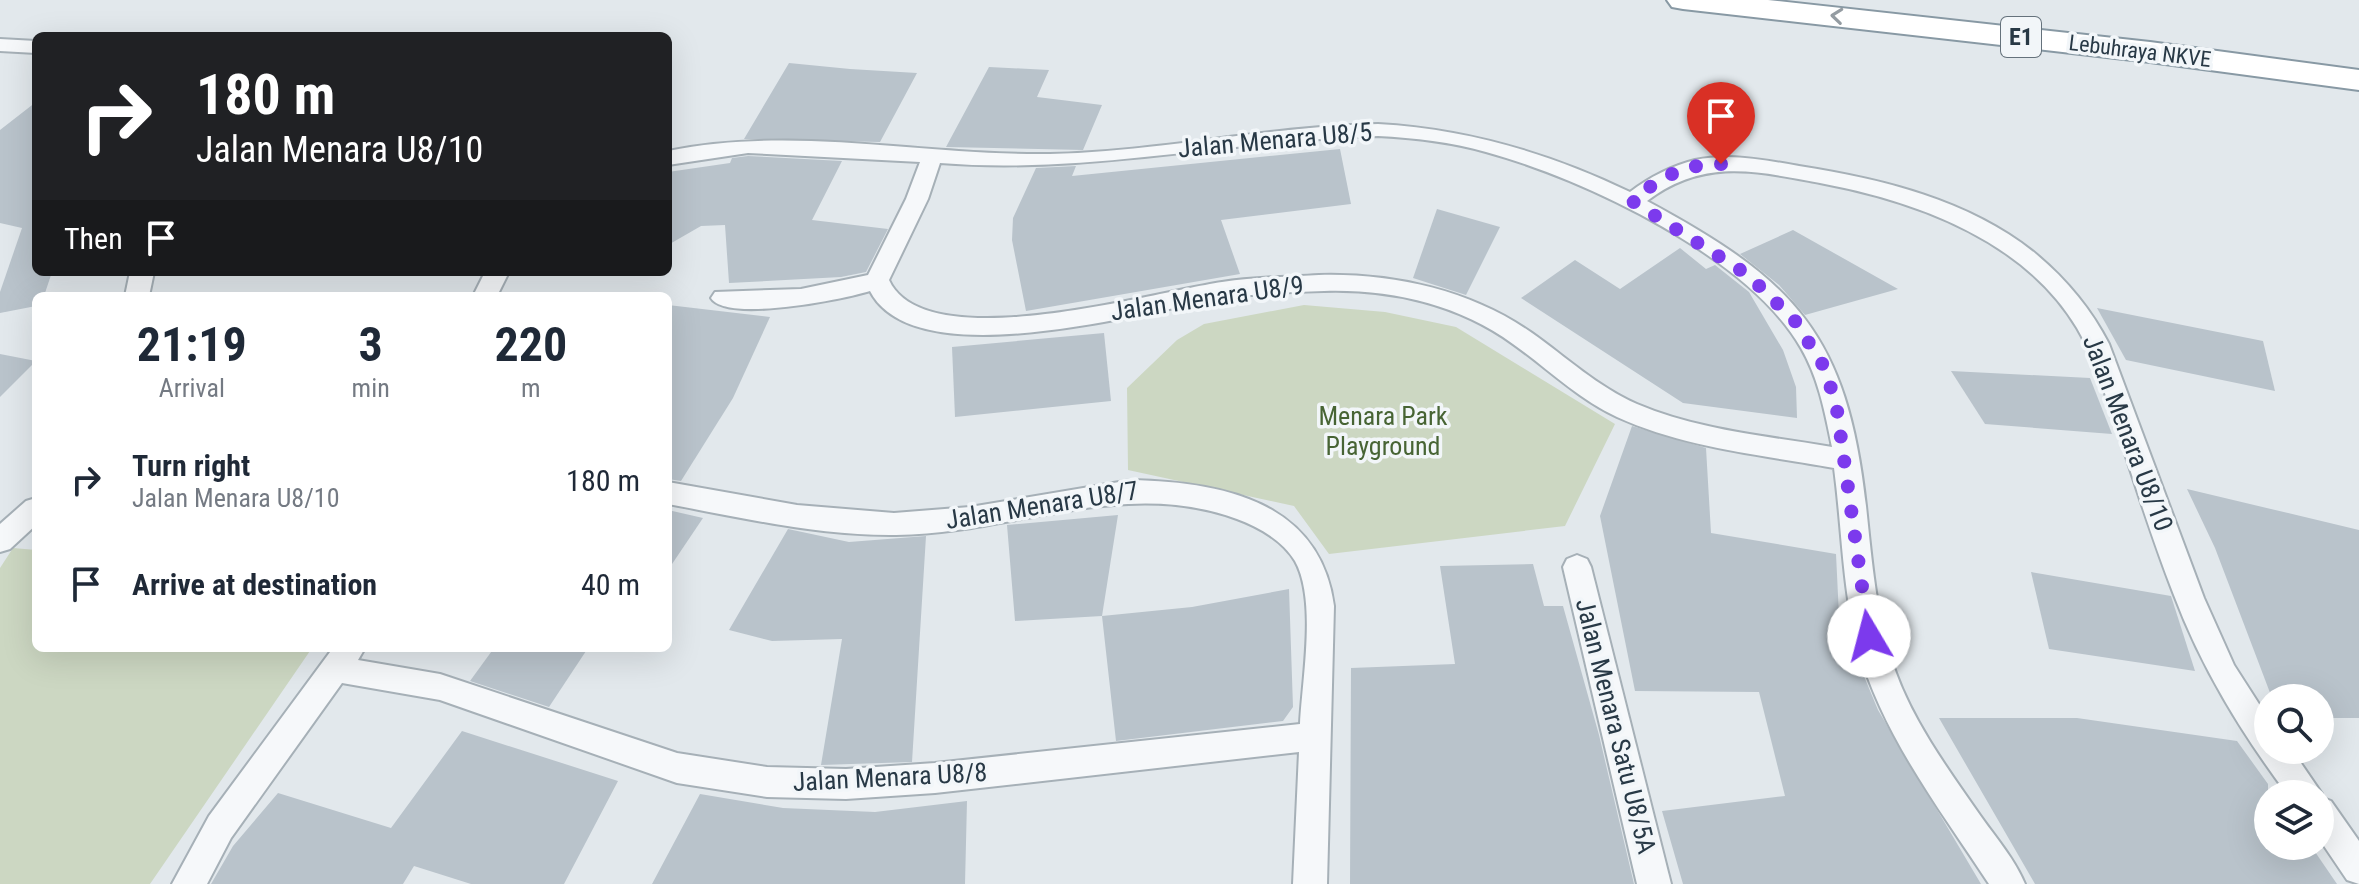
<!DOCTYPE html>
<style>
:root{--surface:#fff;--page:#f6f6f7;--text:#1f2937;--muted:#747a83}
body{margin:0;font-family:"Roboto Condensed",sans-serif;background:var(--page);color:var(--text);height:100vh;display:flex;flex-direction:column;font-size:30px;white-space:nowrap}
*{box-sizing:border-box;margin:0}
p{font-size:26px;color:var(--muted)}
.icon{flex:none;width:44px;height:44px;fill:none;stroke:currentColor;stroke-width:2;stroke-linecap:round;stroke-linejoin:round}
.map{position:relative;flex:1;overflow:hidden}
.sheet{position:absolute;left:32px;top:292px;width:640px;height:360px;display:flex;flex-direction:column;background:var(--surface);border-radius:12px;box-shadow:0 8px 32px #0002}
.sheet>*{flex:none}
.top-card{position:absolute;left:32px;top:32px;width:640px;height:244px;border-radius:12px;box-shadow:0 8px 32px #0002;background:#202124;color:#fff;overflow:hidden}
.fabs{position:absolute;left:2254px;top:684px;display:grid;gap:16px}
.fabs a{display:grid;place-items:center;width:80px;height:80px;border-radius:50%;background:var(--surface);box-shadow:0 8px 32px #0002;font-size:40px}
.pin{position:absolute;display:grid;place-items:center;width:68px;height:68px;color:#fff;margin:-82px -34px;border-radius:50% 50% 50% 0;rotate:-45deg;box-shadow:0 0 8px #0007}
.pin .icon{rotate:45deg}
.me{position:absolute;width:88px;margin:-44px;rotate:352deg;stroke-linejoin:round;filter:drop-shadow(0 0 6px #0008)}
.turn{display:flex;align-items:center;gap:28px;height:168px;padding:0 32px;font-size:36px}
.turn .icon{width:104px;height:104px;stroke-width:2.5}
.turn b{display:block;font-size:56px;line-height:68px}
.then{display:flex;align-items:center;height:76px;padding:0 32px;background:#0003;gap:16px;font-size:30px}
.eta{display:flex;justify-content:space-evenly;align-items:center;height:136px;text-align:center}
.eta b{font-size:48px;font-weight:700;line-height:56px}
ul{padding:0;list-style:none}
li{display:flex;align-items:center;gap:24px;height:104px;padding:0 32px}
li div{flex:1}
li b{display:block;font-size:30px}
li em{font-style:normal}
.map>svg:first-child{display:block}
.green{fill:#ccd7c2}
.building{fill:#b9c3cb}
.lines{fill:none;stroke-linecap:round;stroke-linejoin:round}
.minor-casing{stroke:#a6b0b7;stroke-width:4}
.motorway-casing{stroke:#8899a4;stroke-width:4}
.minor{fill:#f6f8fa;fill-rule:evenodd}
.motorway{fill:#fff;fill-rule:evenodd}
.oneway{stroke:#949ca2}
.route{stroke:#7c3aed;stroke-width:14;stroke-dasharray:0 25.2}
.labels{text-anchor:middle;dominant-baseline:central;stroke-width:7;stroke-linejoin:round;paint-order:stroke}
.far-street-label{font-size:22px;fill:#283946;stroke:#f2f6f9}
.shield{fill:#f2f6f9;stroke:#65727c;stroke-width:2}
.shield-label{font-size:24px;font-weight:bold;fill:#283946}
.street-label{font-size:26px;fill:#283946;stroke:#f2f6f9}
.park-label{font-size:26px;fill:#476434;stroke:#f2f6f9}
</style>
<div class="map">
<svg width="2359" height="884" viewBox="0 0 2359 884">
<rect width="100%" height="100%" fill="#e2e8ec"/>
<g class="green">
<polygon points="1304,305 1385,312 1456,327 1615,424 1565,526 1329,554 1294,506 1128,470 1127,388 1177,340 1204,324"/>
<polygon points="13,548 36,550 36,648 312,648 150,884 0,884 0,568"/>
</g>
<g class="building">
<polygon points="789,63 850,69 917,73 880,142 744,139"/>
<polygon points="989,67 1049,70 1037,97 1102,105 1083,150 946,147"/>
<polygon points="36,102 36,272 52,272 44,296 36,296 36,306 0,313 0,292 22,228 0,223 0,130"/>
<polygon points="1340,149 1351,204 1221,220 1240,274 1026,311 1012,240 1013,218 1036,168 1076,166 1072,176"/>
<polygon points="748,156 842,161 812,220 888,229 866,272 841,277 729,283 725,225 701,226 668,245 668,172 730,163 732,158"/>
<polygon points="1437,209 1500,227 1466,295 1413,278"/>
<polygon points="1793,230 1898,289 1805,315 1779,285 1740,254"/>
<polygon points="1680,248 1706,269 1715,265 1749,292 1783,350 1796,387 1797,418 1683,403 1521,298 1575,260 1620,289"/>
<polygon points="668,305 770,317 733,398 681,481 668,479"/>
<polygon points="2097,308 2263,341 2275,391 2126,360"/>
<polygon points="1104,333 1111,401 955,417 952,347"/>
<polygon points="0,354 36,361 0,397"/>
<polygon points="1951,371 2090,378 2112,434 1985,424"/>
<polygon points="1632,426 1706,448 1711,533 1836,554 1839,616 1878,710 1981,884 1683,884 1662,811 1785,796 1759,692 1635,691 1600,516"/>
<polygon points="2187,489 2359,530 2359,718 2320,718 2320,698 2272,698 2215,548"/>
<polygon points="668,510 703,518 668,570"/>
<polygon points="1118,515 1102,616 1015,621 1007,525"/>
<polygon points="788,529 849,542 926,536 912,762 821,765 842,639 772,641 729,630"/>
<polygon points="1533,564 1544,606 1563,606 1599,735 1634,884 1350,884 1351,668 1455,664 1440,566"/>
<polygon points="2031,572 2171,596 2195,671 2049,649"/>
<polygon points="1289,589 1293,707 1283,721 1116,741 1102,616 1192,607"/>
<polygon points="494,648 588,648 549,707 470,681"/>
<polygon points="1939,718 2077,718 2237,741 2268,784 2268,846 2311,846 2337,884 2035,884"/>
<polygon points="462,731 618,781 564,884 471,884 414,866 403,884 211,884 233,846 278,793 391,828"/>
<polygon points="700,794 783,808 875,812 967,801 965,884 652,884"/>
</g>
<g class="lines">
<defs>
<g id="minor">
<polygon points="0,39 36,41 36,53 0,51"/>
<path d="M1378 124C1467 129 1549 153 1630 192 1650 177 1671 166 1695 160 1730 153 1765 160 1799 166 1882 179 1970 200 2036 254 2067 280 2091 309 2109 344L2204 598 2234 665 2268 718V750H2292L2322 794 2321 797 2331 801 2359 841V884L2347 880 2320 840V794H2287C2241 732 2202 669 2174 595 2152 539 2134 481 2115 423 2104 391 2094 357 2077 328 2024 240 1916 201 1820 183 1755 171 1704 158 1647 201 1796 281 1847 335 1866 506 1872 562 1876 619 1896 673 1915 725 1950 772 1982 818 1997 839 2015 860 2025 884H1989C1939 808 1881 733 1857 644 1842 587 1842 526 1834 468 1762 455 1685 448 1617 417 1578 399 1547 368 1513 344 1458 304 1391 289 1324 291 1290 292 1255 293 1221 299 1144 311 915 378 870 291 845 299 726 323 711 298L715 292 801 289 868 275 906 199 920 162 748 153 668 165V151C795 125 922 156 1050 154 1160 152 1268 126 1378 124ZM1378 136C1415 138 1451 142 1486 152 1585 179 1749 257 1801 348 1819 379 1825 413 1832 447 1767 436 1698 430 1637 404 1598 387 1566 357 1532 333 1471 290 1393 273 1319 275 1287 277 1254 277 1222 282 1153 292 925 359 889 280L928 199 940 163C1088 175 1231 140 1378 136Z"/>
<polygon points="130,272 154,272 149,296 125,296"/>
<polygon points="485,272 509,272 497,296 473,296"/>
<path d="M1131 480C1222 482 1320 501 1334 606L1327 884H1293L1299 752 935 793 846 799 767 797 677 783 440 700 342 683 231 838 207 884H172L209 816 333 648H365L358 660 440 674 677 753 767 767 846 769 935 763 1300 724C1302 680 1317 600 1295 561 1283 541 1259 527 1237 519 1123 477 1012 534 896 535 819 536 743 518 668 504V482L797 505 894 513 970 507Z"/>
<polygon points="36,498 36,525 10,549 0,552 0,524 26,501"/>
<polygon points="1577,555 1587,559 1591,567 1671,884 1637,884 1563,567 1567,559"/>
</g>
<polygon id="motorway" points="1667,0 1768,0 2150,42 2359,70 2359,90 2150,62 1683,9 1672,7"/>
</defs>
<use href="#minor" class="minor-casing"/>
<use href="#motorway" class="motorway-casing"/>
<use href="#minor" class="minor"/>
<use href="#motorway" class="motorway"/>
</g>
<defs><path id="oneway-chevron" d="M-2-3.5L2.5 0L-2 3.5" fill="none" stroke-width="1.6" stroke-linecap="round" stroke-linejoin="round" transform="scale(2)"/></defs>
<use class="oneway" href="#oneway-chevron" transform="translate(1837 16) rotate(-174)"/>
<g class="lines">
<path class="route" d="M1721 164C1684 164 1660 177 1632 201L1748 275 1795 321 1823 365 1836 403 1869 636"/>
</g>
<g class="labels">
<g class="far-street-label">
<text transform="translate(2140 51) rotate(7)">Lebuhraya NKVE</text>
</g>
<rect class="shield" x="2001" y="17" width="40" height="40" rx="6"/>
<g class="shield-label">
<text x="2021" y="37">E1</text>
</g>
<g class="street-label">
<text transform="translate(1275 140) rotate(-5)">Jalan Menara U8/5</text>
<text transform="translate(1207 298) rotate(-8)">Jalan Menara U8/9</text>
<text transform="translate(2128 433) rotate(69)">Jalan Menara U8/10</text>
<text transform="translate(1042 505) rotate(-9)">Jalan Menara U8/7</text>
<text transform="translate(1616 726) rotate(76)">Jalan Menara Satu U8/5A</text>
<text transform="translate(890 777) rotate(-3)">Jalan Menara U8/8</text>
</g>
<g class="park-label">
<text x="1383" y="416">Menara Park<tspan x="1383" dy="30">Playground</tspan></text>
</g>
</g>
</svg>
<div class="fabs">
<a><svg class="icon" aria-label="search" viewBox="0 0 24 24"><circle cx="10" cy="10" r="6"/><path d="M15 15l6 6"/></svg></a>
<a><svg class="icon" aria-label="layers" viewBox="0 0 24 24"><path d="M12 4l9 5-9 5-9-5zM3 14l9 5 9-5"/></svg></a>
</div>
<div class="pin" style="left:1721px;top:164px;background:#d93025"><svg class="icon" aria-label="arrive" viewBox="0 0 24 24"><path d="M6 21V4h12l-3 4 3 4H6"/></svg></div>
<svg class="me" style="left:1869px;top:636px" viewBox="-20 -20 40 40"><circle r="19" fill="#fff"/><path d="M0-13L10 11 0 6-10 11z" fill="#7c3aed"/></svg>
<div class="top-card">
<div class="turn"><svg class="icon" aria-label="right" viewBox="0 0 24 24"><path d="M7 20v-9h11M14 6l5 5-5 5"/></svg><div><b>180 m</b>Jalan Menara U8/10</div></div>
<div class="then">Then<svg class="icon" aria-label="arrive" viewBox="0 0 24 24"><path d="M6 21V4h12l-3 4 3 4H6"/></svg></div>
</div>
<section class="sheet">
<div class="eta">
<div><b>21:19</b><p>Arrival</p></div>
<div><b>3</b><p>min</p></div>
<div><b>220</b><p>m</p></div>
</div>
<ul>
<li><svg class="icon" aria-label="right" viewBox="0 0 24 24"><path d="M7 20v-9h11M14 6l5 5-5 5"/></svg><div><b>Turn right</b><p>Jalan Menara U8/10</p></div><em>180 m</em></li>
<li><svg class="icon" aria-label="arrive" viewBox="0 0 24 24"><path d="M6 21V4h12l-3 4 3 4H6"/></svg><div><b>Arrive at destination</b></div><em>40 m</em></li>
</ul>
</section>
</div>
